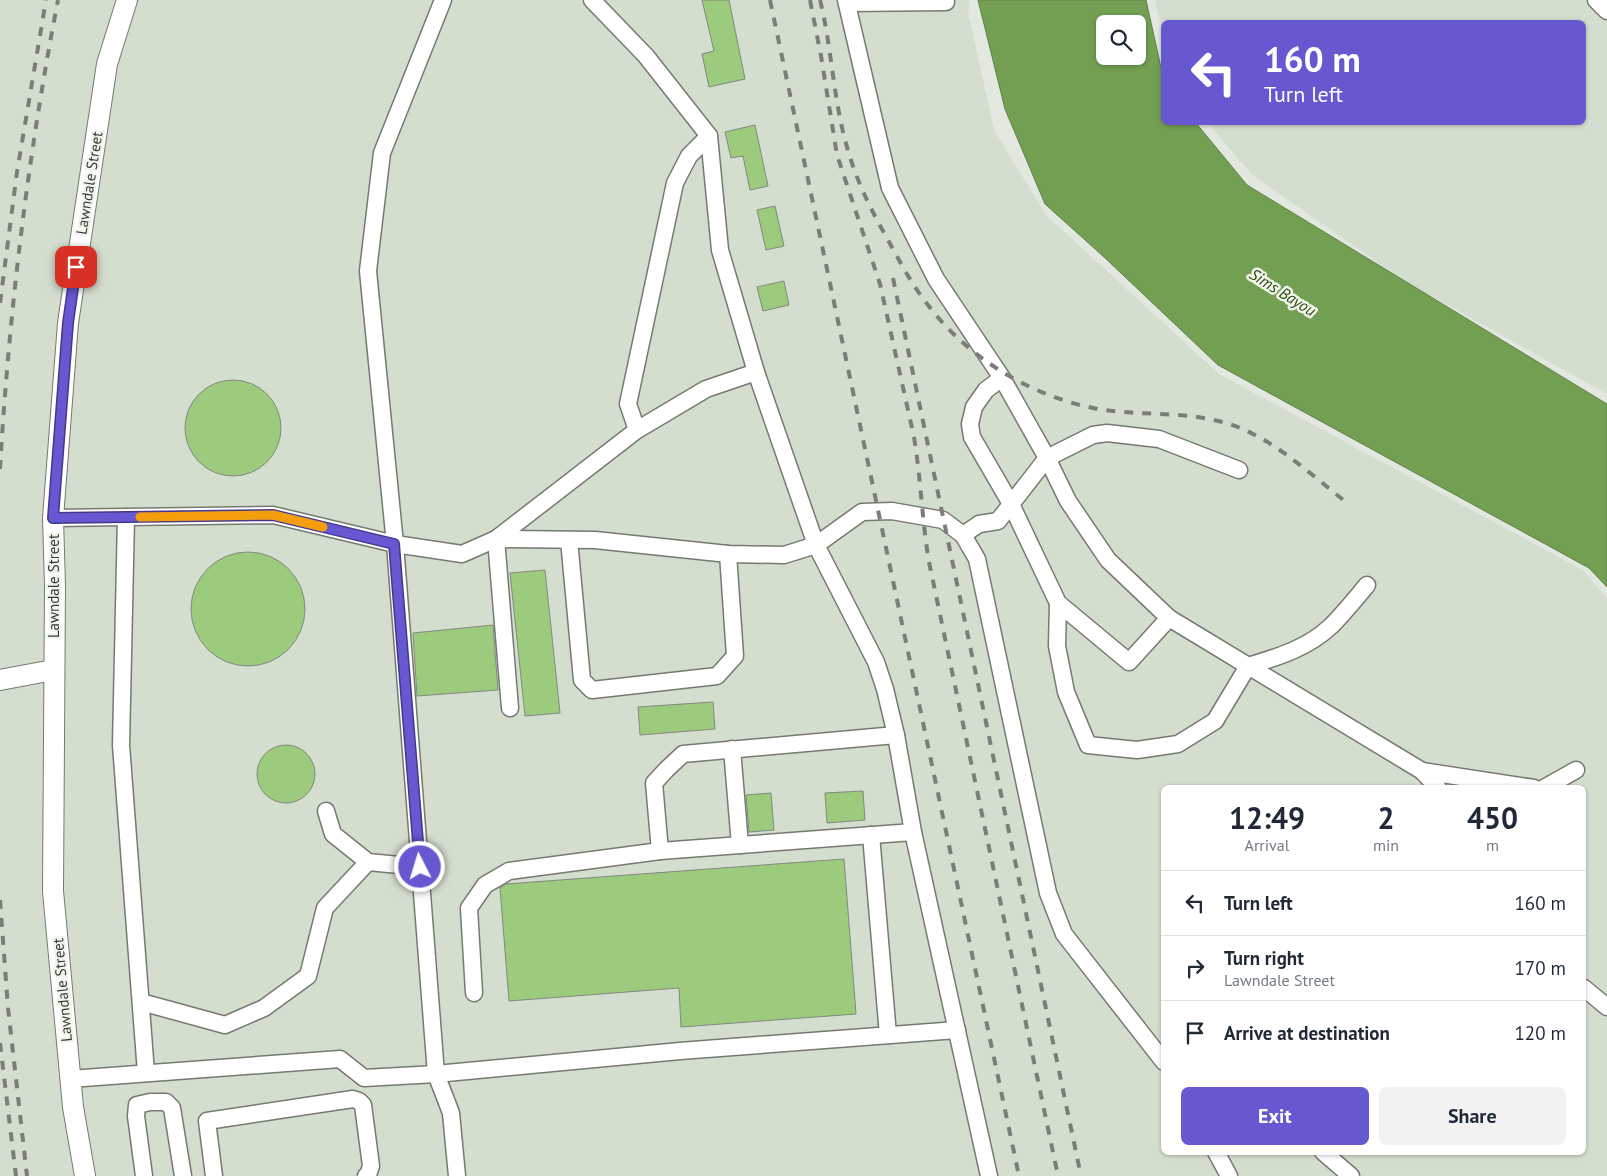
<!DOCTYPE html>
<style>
:root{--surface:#fff;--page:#f2f2f3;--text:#1f2937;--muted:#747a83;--line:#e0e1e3;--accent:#6658d1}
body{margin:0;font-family:"PT Sans",sans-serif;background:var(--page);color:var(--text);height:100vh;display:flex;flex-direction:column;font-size:19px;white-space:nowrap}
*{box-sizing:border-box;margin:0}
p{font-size:16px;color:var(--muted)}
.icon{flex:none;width:28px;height:28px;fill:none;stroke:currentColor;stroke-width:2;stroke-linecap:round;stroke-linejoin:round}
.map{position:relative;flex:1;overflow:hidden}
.drawer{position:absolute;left:1161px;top:785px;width:425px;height:370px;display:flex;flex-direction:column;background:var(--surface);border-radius:8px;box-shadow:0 1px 4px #0004}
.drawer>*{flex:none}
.hud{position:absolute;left:1161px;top:20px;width:425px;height:105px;border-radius:8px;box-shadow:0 1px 4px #0004;background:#6658d1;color:#fff;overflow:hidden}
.tools{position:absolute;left:1096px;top:15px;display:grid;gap:10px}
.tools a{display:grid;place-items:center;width:50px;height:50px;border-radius:8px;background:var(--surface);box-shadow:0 1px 4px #0004;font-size:25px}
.pin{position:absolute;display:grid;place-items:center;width:42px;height:42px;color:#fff;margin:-21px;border-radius:10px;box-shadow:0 2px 8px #0006}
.me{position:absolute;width:55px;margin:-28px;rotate:355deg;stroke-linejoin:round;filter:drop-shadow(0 0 4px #0008)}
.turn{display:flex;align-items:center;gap:18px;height:105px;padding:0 20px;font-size:22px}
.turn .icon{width:65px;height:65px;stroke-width:2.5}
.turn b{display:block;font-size:35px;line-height:42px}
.eta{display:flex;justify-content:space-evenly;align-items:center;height:85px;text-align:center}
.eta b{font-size:30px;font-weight:700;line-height:35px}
.action{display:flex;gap:10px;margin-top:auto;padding:10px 20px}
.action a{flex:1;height:58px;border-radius:8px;background:var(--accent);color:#fff;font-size:20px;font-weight:700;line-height:58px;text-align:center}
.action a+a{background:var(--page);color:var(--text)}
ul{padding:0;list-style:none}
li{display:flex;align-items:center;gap:15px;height:65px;padding:0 20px;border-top:1px solid var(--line)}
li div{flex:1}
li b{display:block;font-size:19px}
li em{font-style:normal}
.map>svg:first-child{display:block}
.built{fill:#d4dece;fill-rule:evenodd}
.water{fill:#729f52;stroke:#61814a;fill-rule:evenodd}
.building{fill:#9ccb7d;stroke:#82887f}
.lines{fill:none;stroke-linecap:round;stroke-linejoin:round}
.minor-casing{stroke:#757a71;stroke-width:19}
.major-casing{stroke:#757a71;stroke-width:22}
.minor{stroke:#fff;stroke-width:16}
.major{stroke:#fff;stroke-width:20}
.rail{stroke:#7b7e78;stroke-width:4;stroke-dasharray:9 9;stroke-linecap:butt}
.route-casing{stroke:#423988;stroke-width:12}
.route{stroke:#6658d1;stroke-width:9}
.slow{stroke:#f59e0b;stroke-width:9}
.labels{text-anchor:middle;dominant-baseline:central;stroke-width:5;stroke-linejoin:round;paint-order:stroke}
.street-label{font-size:15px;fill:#383a36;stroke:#f0f6ec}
.water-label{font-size:16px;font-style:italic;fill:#2d4a14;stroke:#f0f6ec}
</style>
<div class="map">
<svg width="1607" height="1176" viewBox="0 0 1607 1176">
<rect width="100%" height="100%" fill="#e2e8df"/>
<g class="built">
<path d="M0 0H970L968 12 994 130 1046 215 1219 374 1583 570 1607 598V1176H0ZM1164 788H1584V1152H1164Z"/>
<polygon points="1155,0 1607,0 1607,394 1406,282 1252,175 1208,123 1584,122 1584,22 1164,22 1164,37 1156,6"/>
</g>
<path class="water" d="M978 0H1146L1164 81V122L1196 123 1247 185 1607 404V587L1589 568 1218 365 1104 257 1045 204 1005 109ZM1105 24H1138V56H1105Z"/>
<g class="building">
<polygon points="702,0 729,0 745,79 709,87 702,54 714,51"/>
<polygon points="755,125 768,186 750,190 743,156 731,158 725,132"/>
<polygon points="775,206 784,246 766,250 757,210"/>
<polygon points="784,281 789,305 763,311 757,287"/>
<circle cx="233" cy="428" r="48"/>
<circle cx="248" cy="609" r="57"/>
<polygon points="545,570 560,713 525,716 510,573"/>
<polygon points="493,625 498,690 417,696 413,633"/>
<polygon points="713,702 715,729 640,735 638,707"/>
<circle cx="286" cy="774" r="29"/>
<polygon points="863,791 865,820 827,823 825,793"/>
<polygon points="771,793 774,830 749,832 746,795"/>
<polygon points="844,859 856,1014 681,1027 679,988 509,1001 500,888 506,884"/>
</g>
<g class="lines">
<defs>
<g id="minor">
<polyline points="443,0 382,153 368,271 395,544 436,1074 451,1113 457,1176"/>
<polyline points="592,0 646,56 709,136 720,250 756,372 816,545 876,662 885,689 896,735 913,832 989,1176"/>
<polyline points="846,0 890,188 936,279 1002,378 1047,458 1068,501 1108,560 1169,618 1422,771 1438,788"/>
<polyline points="1596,0 1607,11"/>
<polyline points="847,3 946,2"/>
<polyline points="1002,378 986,390 974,407 970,424 972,437 1011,504 1058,603 1129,662 1169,618"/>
<polyline points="637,430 628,404 675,183 689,156 709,136"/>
<polyline points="126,517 121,745 146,1073"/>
<polyline points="53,518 273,515 395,544 462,554 496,539 595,540 728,554 784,555 816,545 862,512 892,511 943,520 963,535 977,559 1048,893 1064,934 1164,1062"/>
<polyline points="963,535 979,524 998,521 1047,458 1093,435 1107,433 1159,439 1239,470"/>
<polyline points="569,540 582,680 592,690 717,676 735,656 728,554"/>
<path d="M1058 603 1057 646 1066 692 1088 745 1137 750 1178 744 1215 721 1248 666C1278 657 1308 648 1331 626 1344 613 1356 598 1367 585"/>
<polyline points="510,708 496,539 637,430 706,389 756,372"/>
<polyline points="732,749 740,845"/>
<polyline points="1422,771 1534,788"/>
<polyline points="1544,788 1576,770"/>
<polyline points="326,811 333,834 368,862 420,867"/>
<polyline points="871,835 888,1035"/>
<polyline points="660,851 654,783 667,769 683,754 896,735"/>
<polyline points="1584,988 1607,1007"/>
<polyline points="474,993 469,908 485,885 509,871 660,851 913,832"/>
<polyline points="141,1002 225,1025 264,1008 308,976 325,908 368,862"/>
<polyline points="70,1079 340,1059 364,1078 436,1074 680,1051 957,1030"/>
<polyline points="1216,1152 1229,1176"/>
<polyline points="1323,1152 1351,1176"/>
<polyline points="144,1176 136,1116 137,1105 150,1102 166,1102 172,1108 183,1176"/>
<polyline points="214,1176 207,1121 353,1099 359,1101 363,1105 371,1166 368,1175 366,1176"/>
</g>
<g id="major">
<polyline points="0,680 53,670"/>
<polyline points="85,1176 73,1107 53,891 55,586 53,518 68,323 107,64 127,0"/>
</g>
</defs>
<use href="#minor" class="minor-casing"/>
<use href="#major" class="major-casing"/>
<use href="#minor" class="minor"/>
<use href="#major" class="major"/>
<g class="rail">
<polyline points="770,0 1019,1176"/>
<path d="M810 0 821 56 837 155 880 284 914 437C921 479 922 521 929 562L1058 1176"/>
<path d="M820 0C832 48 833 99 847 147 856 180 871 210 888 240 900 262 912 285 928 305 967 357 1029 395 1093 408 1133 416 1174 411 1214 420 1265 430 1306 471 1346 502"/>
<polyline points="893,278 1081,1176"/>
<polyline points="0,303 17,172 46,0"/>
<path d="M0 469C9 312 28 155 58 0"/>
<polyline points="0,900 8,1008 27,1176"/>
<polyline points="0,1043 16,1176"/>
</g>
</g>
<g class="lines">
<defs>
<polyline id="route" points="76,267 68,323 53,518 273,515 394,544 420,867"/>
</defs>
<use href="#route" class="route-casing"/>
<use href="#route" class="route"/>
<polyline class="slow" points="140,517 273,515 323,527"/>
</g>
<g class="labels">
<g class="street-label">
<text transform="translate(89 183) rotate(-81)">Lawndale Street</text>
<text transform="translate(53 586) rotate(-90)">Lawndale Street</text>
<text transform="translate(62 990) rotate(-95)">Lawndale Street</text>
</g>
<g class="water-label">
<text transform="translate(1283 292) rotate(32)">Sims Bayou</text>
</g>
</g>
</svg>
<div class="tools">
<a><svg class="icon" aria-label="search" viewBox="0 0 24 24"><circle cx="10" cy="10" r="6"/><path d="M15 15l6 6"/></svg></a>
</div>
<div class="pin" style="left:76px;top:267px;background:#d93025"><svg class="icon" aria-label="arrive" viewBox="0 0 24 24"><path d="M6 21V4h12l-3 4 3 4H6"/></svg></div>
<svg class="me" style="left:420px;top:867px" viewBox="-20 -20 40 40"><circle r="17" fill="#6658d1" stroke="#fff" stroke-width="3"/><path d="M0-11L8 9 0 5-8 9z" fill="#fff"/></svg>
<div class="hud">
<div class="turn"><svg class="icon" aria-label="left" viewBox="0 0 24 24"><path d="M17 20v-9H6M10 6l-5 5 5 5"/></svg><div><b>160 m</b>Turn left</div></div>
</div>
<section class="drawer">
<div class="eta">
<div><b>12:49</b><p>Arrival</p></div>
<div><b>2</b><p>min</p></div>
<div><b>450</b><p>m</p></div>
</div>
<ul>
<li><svg class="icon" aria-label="left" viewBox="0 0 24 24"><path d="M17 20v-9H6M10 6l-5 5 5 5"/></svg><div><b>Turn left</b></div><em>160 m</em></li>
<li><svg class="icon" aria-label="right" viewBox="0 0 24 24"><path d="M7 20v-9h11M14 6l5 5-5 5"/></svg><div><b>Turn right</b><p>Lawndale Street</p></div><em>170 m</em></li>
<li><svg class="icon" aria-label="arrive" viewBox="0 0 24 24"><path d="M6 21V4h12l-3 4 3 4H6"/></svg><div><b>Arrive at destination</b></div><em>120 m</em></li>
</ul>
<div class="action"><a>Exit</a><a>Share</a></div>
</section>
</div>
